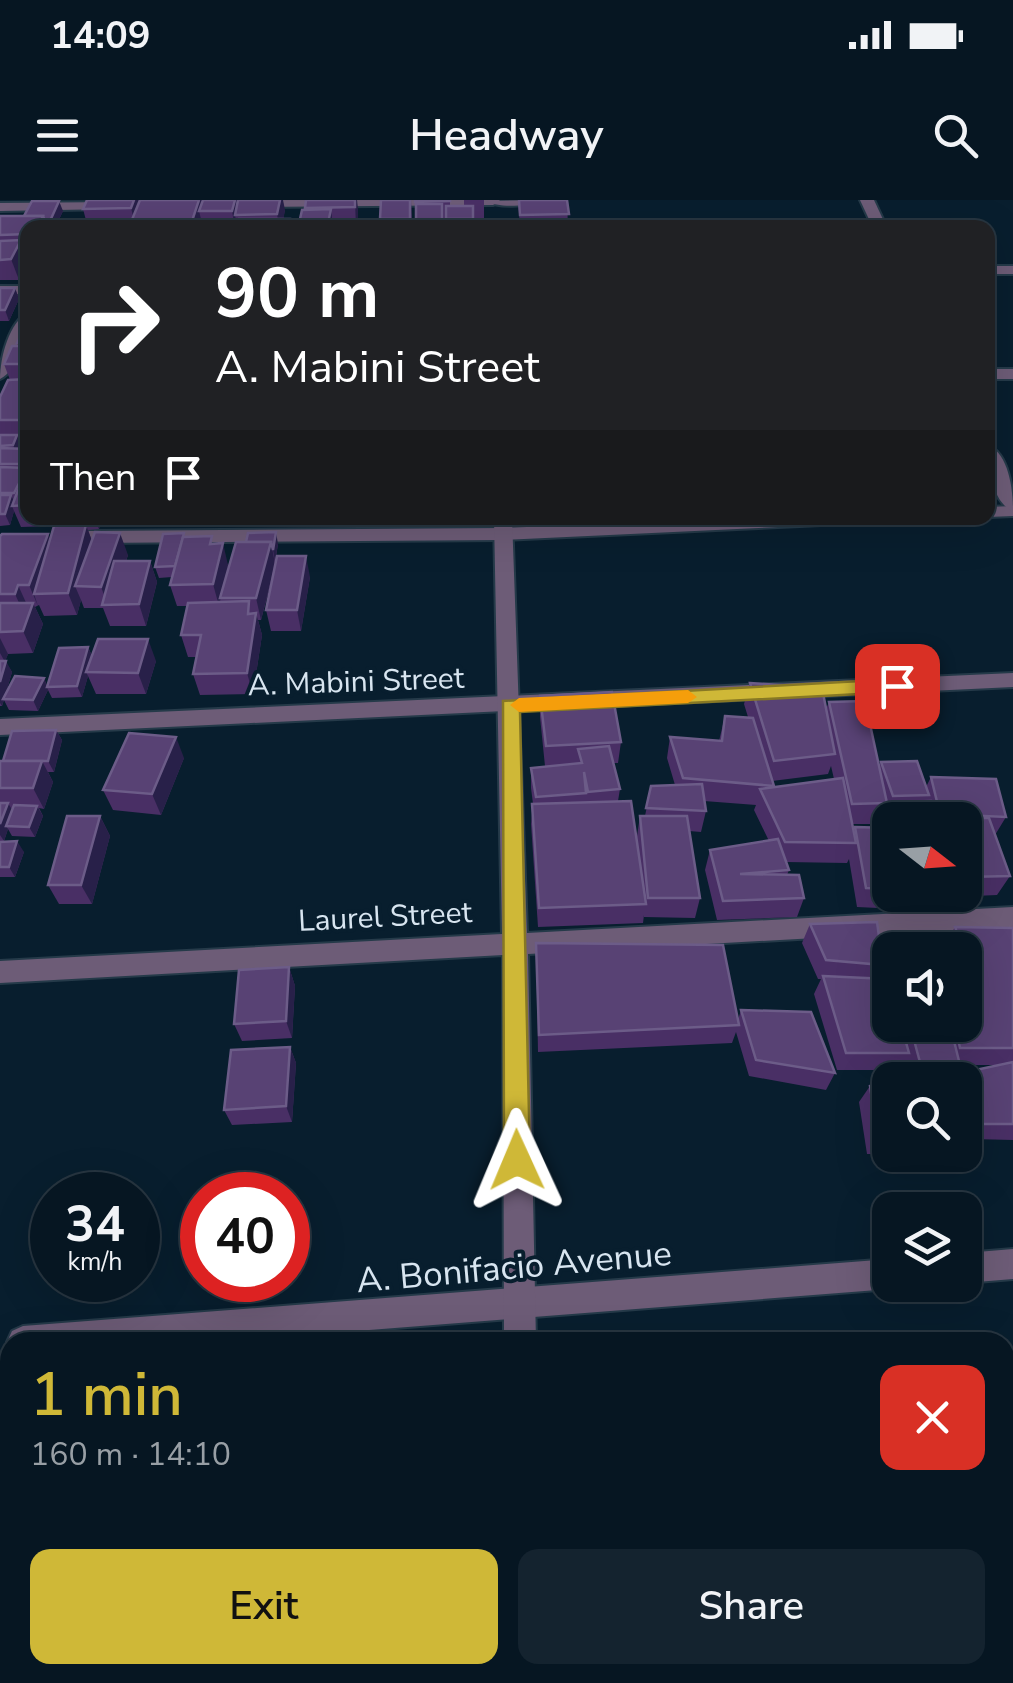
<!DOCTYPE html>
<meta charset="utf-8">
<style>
:root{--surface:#061622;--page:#14232f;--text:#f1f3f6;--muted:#989fa5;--line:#273540;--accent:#cfb837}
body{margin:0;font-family:"Nunito Sans",sans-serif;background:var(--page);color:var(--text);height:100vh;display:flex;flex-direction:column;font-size:38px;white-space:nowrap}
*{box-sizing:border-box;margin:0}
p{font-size:32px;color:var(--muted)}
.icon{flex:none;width:55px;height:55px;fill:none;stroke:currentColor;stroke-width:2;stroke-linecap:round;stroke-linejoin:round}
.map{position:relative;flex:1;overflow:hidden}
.panel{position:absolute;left:0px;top:1132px;width:1015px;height:352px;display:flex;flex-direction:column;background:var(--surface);border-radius:30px 30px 0 0;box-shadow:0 10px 40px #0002,0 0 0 2px var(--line)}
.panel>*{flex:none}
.hud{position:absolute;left:20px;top:20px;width:975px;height:305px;border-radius:20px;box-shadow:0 10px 40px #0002,0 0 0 2px var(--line);background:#202124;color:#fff;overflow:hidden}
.needle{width:65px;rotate:107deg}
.fabs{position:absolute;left:872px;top:602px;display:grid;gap:20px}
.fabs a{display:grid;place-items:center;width:110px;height:110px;border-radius:20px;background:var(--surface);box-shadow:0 10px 40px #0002,0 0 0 2px var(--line);font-size:50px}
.speed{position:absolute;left:30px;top:972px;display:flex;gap:20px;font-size:50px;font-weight:700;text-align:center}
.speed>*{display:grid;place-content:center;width:130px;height:130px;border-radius:50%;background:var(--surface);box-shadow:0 10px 40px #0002,0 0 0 2px var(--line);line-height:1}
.speed small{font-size:25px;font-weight:400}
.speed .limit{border:15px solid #d22;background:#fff;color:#111}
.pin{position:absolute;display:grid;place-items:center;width:85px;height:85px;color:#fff;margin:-42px;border-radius:20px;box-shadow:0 5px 15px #0006}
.me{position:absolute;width:110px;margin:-55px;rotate:359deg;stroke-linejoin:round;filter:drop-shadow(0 0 8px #0008)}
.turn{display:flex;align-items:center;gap:35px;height:210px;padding:0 30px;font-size:45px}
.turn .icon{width:130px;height:130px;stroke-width:2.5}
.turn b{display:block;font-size:70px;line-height:85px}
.then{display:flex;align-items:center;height:95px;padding:0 30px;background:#0003;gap:20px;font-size:38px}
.round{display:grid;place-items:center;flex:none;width:105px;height:105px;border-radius:20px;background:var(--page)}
.head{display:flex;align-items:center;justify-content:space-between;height:170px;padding:0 30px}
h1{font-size:60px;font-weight:600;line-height:75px;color:var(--accent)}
.primary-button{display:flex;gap:20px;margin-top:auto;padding:20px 30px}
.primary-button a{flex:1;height:115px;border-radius:20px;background:var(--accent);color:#111;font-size:40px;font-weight:600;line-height:115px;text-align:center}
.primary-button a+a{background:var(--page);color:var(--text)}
.status{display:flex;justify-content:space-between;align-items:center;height:70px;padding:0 50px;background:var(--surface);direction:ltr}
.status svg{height:28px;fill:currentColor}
header{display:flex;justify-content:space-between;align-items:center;height:130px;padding:0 30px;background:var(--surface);font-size:45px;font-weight:600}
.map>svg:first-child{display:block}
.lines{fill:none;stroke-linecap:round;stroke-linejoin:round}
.minor-casing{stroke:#253a49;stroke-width:4}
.tertiary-casing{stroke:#253a49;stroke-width:4}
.minor{fill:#6d5c77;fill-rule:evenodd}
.tertiary{fill:#6d5c77;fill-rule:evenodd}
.wall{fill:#492f65;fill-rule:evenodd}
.shaded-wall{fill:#282049}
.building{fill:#584274;stroke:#6c5c88;stroke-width:2.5}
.route{fill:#cfb837;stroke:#877824;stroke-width:2.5}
.slow{fill:#f59e0b}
.labels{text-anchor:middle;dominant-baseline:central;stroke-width:8;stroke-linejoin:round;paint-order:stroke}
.street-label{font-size:30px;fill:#d8e5f0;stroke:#081e2e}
.near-street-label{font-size:35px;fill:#d8e5f0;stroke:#081e2e}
</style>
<div class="status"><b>14:09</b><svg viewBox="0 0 49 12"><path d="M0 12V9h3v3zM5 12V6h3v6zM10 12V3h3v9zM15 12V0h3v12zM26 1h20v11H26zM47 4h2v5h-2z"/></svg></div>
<header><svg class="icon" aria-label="menu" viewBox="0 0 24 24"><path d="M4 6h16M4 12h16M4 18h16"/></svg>Headway<svg class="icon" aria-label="search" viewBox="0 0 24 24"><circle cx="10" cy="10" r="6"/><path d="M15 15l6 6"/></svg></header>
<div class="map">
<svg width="1013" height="1483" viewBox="0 0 1013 1483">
<rect width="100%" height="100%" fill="#081e2e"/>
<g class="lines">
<defs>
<g id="minor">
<polygon points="250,0 499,0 500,1 493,5 245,7 243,4"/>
<polygon points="120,2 120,8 115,9 0,11 0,3"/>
<rect x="988" y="66" width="25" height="8"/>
<rect x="0" y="86" width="28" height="8"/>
<path d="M28 112C28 132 20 169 0 179 0 157 9 123 28 112Z"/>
<polygon points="1013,306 1013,316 988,317 988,307"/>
<polygon points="751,318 873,318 864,323 503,340 89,343 80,337 89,331 503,328"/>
<polygon points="1013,473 1013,487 0,535 0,519"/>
<polygon points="1013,1049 1013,1079 965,1083 965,1053"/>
<polygon points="890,1059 890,1085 900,1085 890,1089 216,1142 10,1142 10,1149 7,1142 12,1131 23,1126"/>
</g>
<g id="tertiary">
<path d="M539 0C527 7 498 8 486 1Z"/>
<polygon points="860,0 874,0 887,28 873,28"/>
<rect x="988" y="169" width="25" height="10"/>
<path d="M988 245C1009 254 1013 290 1013 311 992 303 987 265 988 245Z"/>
<polygon points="494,318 512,318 527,733 1013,707 1013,727 528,754 536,1142 504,1142 503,755 0,783 0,761 502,734"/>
<rect x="511" y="1475" width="36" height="8"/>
</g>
</defs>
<use href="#minor" class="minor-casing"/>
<use href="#tertiary" class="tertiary-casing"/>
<use href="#minor" class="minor"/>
<use href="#tertiary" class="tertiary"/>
</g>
<g class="wall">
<polygon points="87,0 285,10 283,19 292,28 70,28 87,24 83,9"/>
<polygon points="306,0 357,0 357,22 298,28 305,10"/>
<polygon points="381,0 411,0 412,23 416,23 415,0 450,0 450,6 464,6 464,0 484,0 484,20 473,20 473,22 484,28 381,28"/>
<polygon points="518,0 567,0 568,28 520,28"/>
<polygon points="63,11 55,28 28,28 28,55 26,55 28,62 19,80 0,80 0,16 24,16"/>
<polygon points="0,88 15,88 19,99 9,121 0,121"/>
<polygon points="28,120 28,242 20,242 20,248 28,248 28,318 133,318 132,319 101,320 99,329 88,330 92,341 128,355 126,361 150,361 157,382 146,426 110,426 103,408 84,408 81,400 77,415 44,416 39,405 35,407 43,424 33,453 8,454 5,461 12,472 5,496 44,478 47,486 88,447 92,456 156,461 146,494 96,494 88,476 82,497 52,498 48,490 38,511 9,510 4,500 2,506 0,506 0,336 50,338 54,326 21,327 14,311 10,325 0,326 0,197 10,180 4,164 18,146 17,143"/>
<polygon points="217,318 247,318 247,320 218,320"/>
<polygon points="185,337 214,344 228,365 225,379 278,344 275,363 310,377 301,431 271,431 266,410 274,371 261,420 258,420 262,435 253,494 200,495 193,474 197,457 188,457 181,435 187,406 177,406 170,385 172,377 159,378 155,367"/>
<path d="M750 483 826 509 829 502 879 567 881 562 926 587 931 577 1006 617 995 635 1010 676 997 695 950 697V695H965V620H890V626L889 622 891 616 883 617 882 613 878 624H852L853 631 855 627 890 628V695H906L899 709 857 707 849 659 847 663 786 662 789 670 787 675 804 698 797 717 717 720 705 670 710 650 769 641 754 610 756 605 704 601 706 611 701 632 689 631 700 698 695 718 644 717V715L643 723 538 727 531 624 533 604 531 588V568L545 566 540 517V496L621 542 618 563H613L620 589 618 601 637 636 640 616H645L651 586 675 585 667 558 670 537 719 541 725 516 748 517 744 504ZM831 566 834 579 773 588 772 581 828 574Z"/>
<polygon points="56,530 62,540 54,572 48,572 53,582 44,609 39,608 43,616 35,637 12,636 8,629 4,641 0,641 0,561 3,561"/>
<polygon points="184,558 161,615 113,610 103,590"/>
<polygon points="100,616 110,636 92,704 59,704 48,685"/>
<polygon points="0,642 24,652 15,677 0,677"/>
<path d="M810 724 882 756 888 745 890 750V825H965V750H945L944 746 955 727 1013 728V940L972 939 965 946V880H905L908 879 904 862 898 870H837L814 794 821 779H818L802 743ZM960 865H997L957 874 953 879 952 876Z"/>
<polygon points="536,743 738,820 741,810 835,873 826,890 749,876 736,832 732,843 538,852"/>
<polygon points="289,767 295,786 292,838 242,841 234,824"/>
<polygon points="290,847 296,863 292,922 232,925 224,910"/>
<polygon points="890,882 890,954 867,954 859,902 870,886"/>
</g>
<g class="shaded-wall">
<polygon points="134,0 139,0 136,28 131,8"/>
<polygon points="199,0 203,0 199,11 202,23 201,28 190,28"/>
<polygon points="235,0 239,0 235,15 237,27 235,28 232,11"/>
<polygon points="280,0 283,0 285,10 282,28 279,28 277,14"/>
<polygon points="355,0 357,0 358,9 358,28 356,28"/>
<polygon points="59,1 63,11 55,28 52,28 50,21"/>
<polygon points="331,9 333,28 327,28"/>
<polygon points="43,16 47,28 37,28"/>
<polygon points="21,40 28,62 19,80 11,59"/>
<polygon points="15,88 19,99 9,121 5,110"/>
<polygon points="17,235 21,246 17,256 13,245"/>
<polygon points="11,295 16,305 12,306 14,311 10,325 5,314"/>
<polygon points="94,318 100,318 101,320 99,329"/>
<polygon points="86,325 94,346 75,386 81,400 77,415 68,393"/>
<polygon points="276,332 278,344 275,361 273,350"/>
<polygon points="120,333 128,355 111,405 108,405 101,387"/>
<polygon points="48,334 57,355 34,394 38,406 29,385"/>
<polygon points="271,342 275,364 261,420 256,398"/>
<polygon points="223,343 228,365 219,406 213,384"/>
<polygon points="306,356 310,377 301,431 297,410"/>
<polygon points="150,361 157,382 146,426 139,404"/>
<polygon points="18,385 28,407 25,416 15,394"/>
<polygon points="33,403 43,424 33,453 23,431"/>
<polygon points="256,413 262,435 253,494 247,473"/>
<polygon points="0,438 8,454 5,462 0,453"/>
<polygon points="148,439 156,461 146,494 138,473"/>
<polygon points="88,447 93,458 86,472 88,476 82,497 77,486"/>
<polygon points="6,461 12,472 2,506 0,503 0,482"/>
<polygon points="44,478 48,490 38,511 33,500"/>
<polygon points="56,530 62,540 54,572 48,561"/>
<polygon points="176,537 184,558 161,615 152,594"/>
<polygon points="42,561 53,582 44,609 33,588"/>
<polygon points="8,603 14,613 6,626 8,629 4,641 0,635 0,624"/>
<polygon points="37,606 43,616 35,637 29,627"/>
<polygon points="100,616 110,636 92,704 81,685"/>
<polygon points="17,641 24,652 15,677 9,667"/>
<polygon points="289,767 295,786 292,838 286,821"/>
<polygon points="290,847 296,863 292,922 286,906"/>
</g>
<g class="building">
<polygon points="87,0 134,0 131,8 83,9"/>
<polygon points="140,0 199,0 190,27 225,26 225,28 129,27"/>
<polygon points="203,0 235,0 232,11 199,11"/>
<polygon points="238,0 280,0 277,14 235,15"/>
<polygon points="306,0 355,0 355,7 305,8"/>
<polygon points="381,0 410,0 410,19 380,19"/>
<polygon points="415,0 450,0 450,1 415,2"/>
<polygon points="519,0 567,0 569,14 520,15"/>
<polygon points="32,1 59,1 50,21 45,21 43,16 24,16"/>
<polygon points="416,4 442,4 442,20 416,21"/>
<rect x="446" y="6" width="27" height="13"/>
<polygon points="331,9 327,28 298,28 302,10"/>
<polygon points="0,16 43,16 37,28 28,28 28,34 0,35"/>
<polygon points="239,19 290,19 289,28 237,28"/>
<polygon points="333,21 357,21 356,28 332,28"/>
<polygon points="484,22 484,28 431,28 431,23"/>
<rect x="389" y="23" width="39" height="5"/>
<polygon points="71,25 110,25 109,28 70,28"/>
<polygon points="21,40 11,59 0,60 0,41"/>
<polygon points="0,88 15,88 5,110 0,110"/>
<polygon points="28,120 28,143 17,143"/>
<polygon points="12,146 28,146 28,164 4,164"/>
<polygon points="28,179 28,220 0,220 0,197 8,180"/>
<polygon points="0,235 17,235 13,245 0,246"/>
<polygon points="0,248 28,249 27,264 0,264"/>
<polygon points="28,264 28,305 12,306"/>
<polygon points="0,267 27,268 14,293 0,293"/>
<polygon points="0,295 11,295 5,314 0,314"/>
<polygon points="86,325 68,393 34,394 54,326"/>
<polygon points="95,332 120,333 101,387 75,386"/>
<polygon points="276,332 273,350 271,342 246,342 248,333"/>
<polygon points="184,333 175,366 155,367 163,334"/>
<polygon points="2,334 48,334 29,385 18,385 15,394 0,394 0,336"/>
<polygon points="212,336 210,344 223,343 213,384 170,385 183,337"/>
<polygon points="236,342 271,342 256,398 220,398"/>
<polygon points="277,356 306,356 297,410 266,410"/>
<polygon points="114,361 150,361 139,404 102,405"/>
<polygon points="249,401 248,414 256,413 247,473 193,474 201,435 181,435 188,403"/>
<polygon points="0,403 33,403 23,431 0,432"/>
<polygon points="98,439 148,439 138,473 86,472"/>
<polygon points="88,447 77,486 47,487 59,448"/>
<polygon points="0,461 6,461 0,482"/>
<polygon points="15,476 44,478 33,500 3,499"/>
<polygon points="750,483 822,488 835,554 774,561"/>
<polygon points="612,492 621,542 546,546 540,496"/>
<polygon points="865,501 887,603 852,604 829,502"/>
<polygon points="725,516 753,518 774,586 683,578 670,537 722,541"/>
<polygon points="56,530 48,561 3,561 12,531"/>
<polygon points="129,533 176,537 152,594 103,590"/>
<polygon points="609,546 620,589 588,592 584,572 586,593 536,597 531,568 582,563 578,549"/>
<polygon points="0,561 42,561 33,588 0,588"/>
<polygon points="917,561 929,595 893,596 881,562"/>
<polygon points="931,577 996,579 1006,617 940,614"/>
<polygon points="843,578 856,643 785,642 760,589"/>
<polygon points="702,584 706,611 646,608 651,586"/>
<polygon points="631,601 646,704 539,708 532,604"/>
<polygon points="931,601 937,620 904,620 898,602"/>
<polygon points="0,603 8,603 0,624"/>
<polygon points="14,605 37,606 29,627 6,626"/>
<polygon points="67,616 100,616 81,685 48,685"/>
<polygon points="640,616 687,616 700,698 648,698"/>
<polygon points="942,618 989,618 1010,676 965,677 965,620 942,620"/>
<polygon points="855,627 890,628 890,689 866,688"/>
<polygon points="778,639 789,670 740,674 799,675 804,698 723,701 710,650"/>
<polygon points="17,641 9,667 0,667 0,642"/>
<polygon points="877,722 883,765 826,760 810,724"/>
<polygon points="955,727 1013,728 1013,848 960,848 955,825 965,825 965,750 963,750"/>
<polygon points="536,743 723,745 739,825 539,835"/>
<polygon points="888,745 931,749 931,750 890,750 890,753"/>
<polygon points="289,767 286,821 234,824 239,770"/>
<polygon points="823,776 887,779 890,789 890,825 901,825 909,853 846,853"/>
<polygon points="741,810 811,812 835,873 756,860"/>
<polygon points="910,825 950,825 960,865 921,866"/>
<polygon points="290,847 286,906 224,910 231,850"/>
<polygon points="1013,862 1013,924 974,924 965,898 965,880 959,880 957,874"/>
<polygon points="950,872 953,880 905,880"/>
<polygon points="890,882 890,939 878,939 870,886"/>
<polygon points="965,916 973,938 965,938"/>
</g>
<polygon class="route" points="897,479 906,486 897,492 520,512 530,960 526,968 517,972 508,968 504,960 503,501"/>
<polygon class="slow" points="688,490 697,497 688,503 519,512 510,505 519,498"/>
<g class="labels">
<g class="street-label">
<text transform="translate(356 482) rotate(-2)">A. Mabini Street</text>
<text transform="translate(385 717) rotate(-3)">Laurel Street</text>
</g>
<g class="near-street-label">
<text transform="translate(514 1067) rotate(-5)">A. Bonifacio Avenue</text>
</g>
</g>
</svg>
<div class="fabs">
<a><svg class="needle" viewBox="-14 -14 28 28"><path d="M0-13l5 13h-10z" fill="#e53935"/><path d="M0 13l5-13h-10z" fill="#989fa5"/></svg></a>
<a><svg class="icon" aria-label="sound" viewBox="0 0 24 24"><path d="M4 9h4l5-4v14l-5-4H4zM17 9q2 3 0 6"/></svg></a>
<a><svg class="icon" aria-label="search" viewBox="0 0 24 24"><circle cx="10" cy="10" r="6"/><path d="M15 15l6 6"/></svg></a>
<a><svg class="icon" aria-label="layers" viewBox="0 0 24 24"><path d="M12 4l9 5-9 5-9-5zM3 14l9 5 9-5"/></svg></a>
</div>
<div class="speed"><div>34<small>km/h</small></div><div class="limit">40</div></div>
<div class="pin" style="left:897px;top:486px;background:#d93025"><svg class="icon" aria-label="arrive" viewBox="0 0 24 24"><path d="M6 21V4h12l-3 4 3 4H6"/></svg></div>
<svg class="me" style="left:517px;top:960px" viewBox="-20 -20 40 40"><path d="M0-17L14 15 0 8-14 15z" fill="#cfb837" stroke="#fff" stroke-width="4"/></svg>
<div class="hud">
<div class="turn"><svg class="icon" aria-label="right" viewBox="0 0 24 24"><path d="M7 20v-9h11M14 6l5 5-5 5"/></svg><div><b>90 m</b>A. Mabini Street</div></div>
<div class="then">Then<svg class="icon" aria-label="arrive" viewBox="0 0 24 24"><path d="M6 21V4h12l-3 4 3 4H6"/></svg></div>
</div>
<section class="panel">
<div class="head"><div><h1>1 min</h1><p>160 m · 14:10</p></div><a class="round" style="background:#d93025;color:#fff"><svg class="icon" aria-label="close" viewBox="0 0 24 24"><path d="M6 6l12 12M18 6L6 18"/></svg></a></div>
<div class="primary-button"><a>Exit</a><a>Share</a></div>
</section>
</div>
